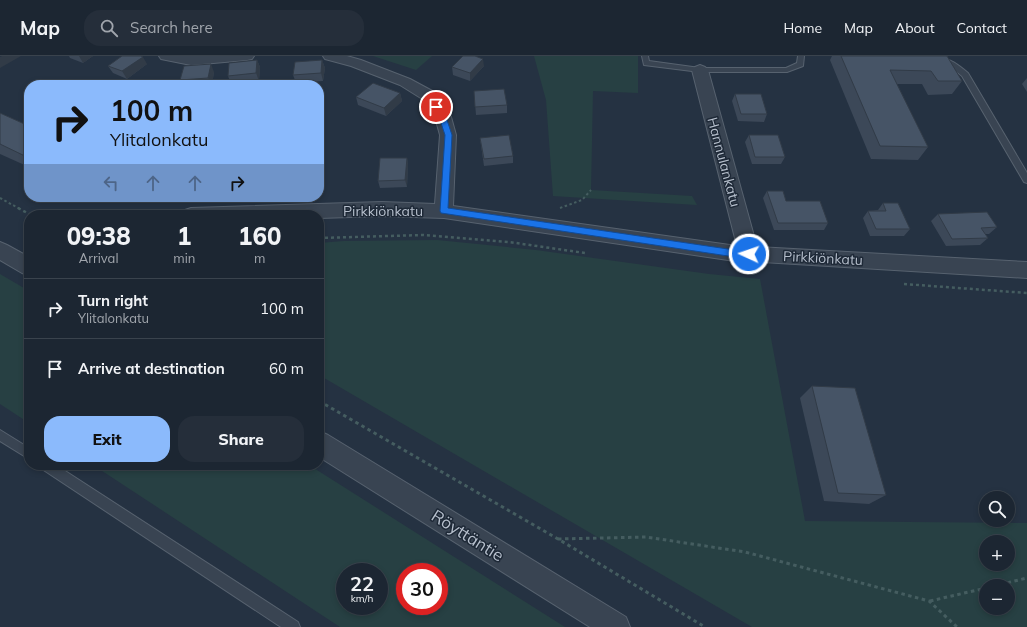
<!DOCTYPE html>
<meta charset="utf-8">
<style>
:root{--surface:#1c2632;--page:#252e3a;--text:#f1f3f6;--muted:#a0a5ac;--line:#3a434d;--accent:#8bbafc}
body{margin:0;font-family:Mulish,sans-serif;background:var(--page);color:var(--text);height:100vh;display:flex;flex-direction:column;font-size:15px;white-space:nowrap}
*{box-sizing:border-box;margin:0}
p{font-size:13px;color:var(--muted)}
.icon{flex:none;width:22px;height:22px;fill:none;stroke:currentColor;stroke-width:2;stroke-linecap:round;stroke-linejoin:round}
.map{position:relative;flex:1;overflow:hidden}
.drawer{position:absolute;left:24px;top:154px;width:300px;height:260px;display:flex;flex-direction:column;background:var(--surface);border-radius:16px;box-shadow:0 2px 6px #0003,0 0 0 1px var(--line)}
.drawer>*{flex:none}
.top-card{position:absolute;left:24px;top:24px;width:300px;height:122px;border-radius:16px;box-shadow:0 2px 6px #0003,0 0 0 1px var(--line);background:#8bbafc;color:#111;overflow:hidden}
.controls{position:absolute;left:979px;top:435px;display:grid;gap:8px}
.controls a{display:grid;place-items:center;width:36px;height:36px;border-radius:50%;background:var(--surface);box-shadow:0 2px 6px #0003,0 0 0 1px var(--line);font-size:20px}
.speed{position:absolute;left:336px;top:507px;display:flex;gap:8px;font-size:20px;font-weight:700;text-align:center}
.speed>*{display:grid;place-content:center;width:52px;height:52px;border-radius:50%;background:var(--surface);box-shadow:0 2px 6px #0003,0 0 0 1px var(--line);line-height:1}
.speed small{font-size:10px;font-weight:400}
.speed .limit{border:6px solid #d22;background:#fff;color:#111}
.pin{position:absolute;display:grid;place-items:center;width:34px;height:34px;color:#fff;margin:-17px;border:2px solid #fff;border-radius:50%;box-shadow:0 1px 4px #0007}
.me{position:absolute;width:44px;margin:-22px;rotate:273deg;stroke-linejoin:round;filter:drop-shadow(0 0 3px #0008)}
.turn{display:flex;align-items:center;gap:14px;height:84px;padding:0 20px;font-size:18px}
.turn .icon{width:52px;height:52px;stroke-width:2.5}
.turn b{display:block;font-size:28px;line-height:34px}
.lanes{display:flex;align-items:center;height:38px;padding:0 20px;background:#0003;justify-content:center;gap:20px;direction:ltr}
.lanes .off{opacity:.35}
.eta{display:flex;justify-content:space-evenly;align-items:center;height:68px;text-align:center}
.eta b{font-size:24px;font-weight:800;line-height:28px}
.primary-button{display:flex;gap:8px;margin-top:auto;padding:8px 20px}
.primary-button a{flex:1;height:46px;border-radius:16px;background:var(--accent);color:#111;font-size:16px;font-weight:800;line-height:46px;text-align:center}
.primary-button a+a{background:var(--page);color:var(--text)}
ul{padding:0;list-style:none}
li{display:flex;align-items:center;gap:12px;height:60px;padding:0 20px;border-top:1px solid var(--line)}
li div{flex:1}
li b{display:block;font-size:15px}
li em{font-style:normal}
header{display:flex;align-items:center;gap:24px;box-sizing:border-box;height:56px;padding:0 20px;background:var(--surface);border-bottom:1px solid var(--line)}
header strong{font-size:19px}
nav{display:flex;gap:22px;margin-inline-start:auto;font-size:14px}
.search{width:280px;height:36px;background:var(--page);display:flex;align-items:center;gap:10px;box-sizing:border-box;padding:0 14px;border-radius:16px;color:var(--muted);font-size:15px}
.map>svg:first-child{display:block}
.green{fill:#274043;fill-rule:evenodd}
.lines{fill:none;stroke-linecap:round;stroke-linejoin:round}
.service-casing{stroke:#57626f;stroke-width:2}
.minor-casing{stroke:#57626f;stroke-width:2}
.tertiary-casing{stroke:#57626f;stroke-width:2}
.path-far2{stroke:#455d60;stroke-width:2;stroke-dasharray:2.5 2.5;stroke-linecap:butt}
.path-far1{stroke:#455d60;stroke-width:2.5;stroke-dasharray:3 3;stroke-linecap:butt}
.path{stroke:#455d60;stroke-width:3;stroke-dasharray:3.5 3.5;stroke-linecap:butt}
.service{fill:#394452;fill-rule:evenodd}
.minor{fill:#394452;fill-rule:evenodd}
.tertiary{fill:#394452;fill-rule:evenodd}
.wall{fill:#3c4858}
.shaded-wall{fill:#313b47}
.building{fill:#465466;stroke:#313b47}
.route{fill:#1a73e8;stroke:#114b97}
.labels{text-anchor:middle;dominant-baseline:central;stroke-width:3;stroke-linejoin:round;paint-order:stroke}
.street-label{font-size:14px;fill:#b6bfcc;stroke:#1e2937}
.near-street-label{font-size:17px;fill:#b6bfcc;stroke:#1e2937}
</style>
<header>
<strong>Map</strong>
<div class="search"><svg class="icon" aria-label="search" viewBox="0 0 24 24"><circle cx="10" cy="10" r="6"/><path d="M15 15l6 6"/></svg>Search here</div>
<nav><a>Home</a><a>Map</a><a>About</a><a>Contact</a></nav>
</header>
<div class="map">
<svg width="1027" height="571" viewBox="0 0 1027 571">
<rect width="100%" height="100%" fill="#253242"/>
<g class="green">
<polygon points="373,0 432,0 416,14"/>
<polygon points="534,0 638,0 638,37 593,35 591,134 692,140 697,149 553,140 546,44"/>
<path d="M437 184 536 194 709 218 760 223 805 465 1027 467V571H752L319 319V187L344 185ZM986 486H1008V508H986ZM986 530H1008V552H986Z"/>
<polygon points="0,218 29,235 29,367 0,348"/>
<path d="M93 409H309L565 571H340ZM345 516H379V550H345ZM405 516H439V550H405Z"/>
</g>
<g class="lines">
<defs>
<g id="service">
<polygon points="642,0 648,0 649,5 700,12 786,12 797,7 798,0 804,0 803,10 787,16 700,16 644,9"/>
<path d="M938 2C949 1 960 10 968 17L1027 117V127L1024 126 962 20 952 12 938 6Z"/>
<polygon points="0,374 29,392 29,403 0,385"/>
<polygon points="40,409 56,409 298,566 300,571 281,571 42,413"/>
</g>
<g id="minor">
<polygon points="159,0 254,0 252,3 247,4 191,9 161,3"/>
<polygon points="323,0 347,0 361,4 410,23 436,37 451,61 456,79 453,150 737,190 692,14 695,11 700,9 705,11 708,14 757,191 1027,206 1027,222 728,204 444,162 382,160 319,162 319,159 182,159 185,154 191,152 382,146 435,148 440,79 435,61 424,44 400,29 351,10 325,3"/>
</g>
<g id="tertiary">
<polygon points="0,186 7,189 29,201 29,219 22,217 0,204"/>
<polygon points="319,375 328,379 626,561 630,571 590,571 319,401"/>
</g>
</defs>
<use href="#service" class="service-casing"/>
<use href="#minor" class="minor-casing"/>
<use href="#tertiary" class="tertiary-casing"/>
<g class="path-far2">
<polyline points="0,142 20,153"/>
<polyline points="560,152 582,144 591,134"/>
</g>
<g class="path-far1">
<polyline points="18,152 31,159"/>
<polyline points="319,182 423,179 509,186 585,197"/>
<polyline points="904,228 1027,237"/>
</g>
<g class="path">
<polyline points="319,345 558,483 705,571"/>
<polyline points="558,483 646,481 745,496 929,545 957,571"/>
<polyline points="994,530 1027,522"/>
<polyline points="930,545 986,532"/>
</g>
<use href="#service" class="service"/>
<use href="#minor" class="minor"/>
<use href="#tertiary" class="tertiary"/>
</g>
<g class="wall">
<polygon points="69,0 93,0 83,7 70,2"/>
<polygon points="832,0 947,0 962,25 952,38 928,39 922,28 896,28 928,91 918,104 871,103 830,4"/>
<polygon points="257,4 260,11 259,25 231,28 228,20"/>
<polygon points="322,4 325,12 323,25 296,27 293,19"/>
<polygon points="147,8 127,23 113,17 108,10"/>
<polygon points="484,10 470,25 453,19 452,11"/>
<polygon points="214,16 212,29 183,29 180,24"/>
<polygon points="1027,22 1027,36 1022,28"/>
<polygon points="474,35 507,49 507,57 476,59"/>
<polygon points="400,37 402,45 386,60 358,49 356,41"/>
<polygon points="735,38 767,58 764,66 738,65 732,45"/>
<polygon points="0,57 29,70 29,111 0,98"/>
<polygon points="749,79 785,101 781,108 752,108 745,86"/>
<polygon points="480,82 513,100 513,107 484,110"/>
<polygon points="407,102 408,109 407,131 380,132 378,125"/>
<polygon points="767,135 786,145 828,167 824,174 774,174 763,142"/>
<polygon points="883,147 910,173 904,180 870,180 863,162 868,155 878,154"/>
<polygon points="938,158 997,171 989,178 985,178 988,182 980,189 946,190 931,165"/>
<polygon points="812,330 886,439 869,448 824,445 800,342"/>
</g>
<g class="shaded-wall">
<polygon points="2,0 21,0 0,12 0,1"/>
<polygon points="79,0 93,0 83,7"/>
<polygon points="143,1 147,8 127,23 122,15"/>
<polygon points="483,3 484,10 470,25 470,17"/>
<polygon points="257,4 260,11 259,25 256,17"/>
<polygon points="322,4 325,12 323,25 321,17"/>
<polygon points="211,8 214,16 212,29 208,22"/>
<polygon points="400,37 402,45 386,60 384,52"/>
<polygon points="407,102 408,109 407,131 405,124"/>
</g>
<g class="building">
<polygon points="122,0 141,0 143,1 122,15 108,10"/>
<polygon points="463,0 475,0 483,3 470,17 452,11"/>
<polygon points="841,0 947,0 962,25 938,25 931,15 890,14 928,91 880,90"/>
<polygon points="257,4 256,17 228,20 229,7"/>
<polygon points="322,4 321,17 293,19 295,6"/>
<polygon points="211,8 208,22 180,24 184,10"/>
<polygon points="373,27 400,37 384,52 356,41"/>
<polygon points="504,33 507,49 475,51 474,35"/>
<polygon points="735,38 761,38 767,58 741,58"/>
<polygon points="0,57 29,70 29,102 0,88"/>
<polygon points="509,79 513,100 484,103 480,82"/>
<polygon points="749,79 778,79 785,101 755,101"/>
<polygon points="380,102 407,102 405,124 378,125"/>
<polygon points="767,135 783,135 786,145 820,145 828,167 778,167"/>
<polygon points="883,147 898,147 910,173 876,173 868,155 886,155"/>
<polygon points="987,156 997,171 981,172 988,182 952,183 938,158"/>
<polygon points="812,330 855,332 886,439 838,437"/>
</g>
<polygon class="route" points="434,49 439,49 446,61 452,79 448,152 728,193 749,194 753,198 749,201 728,200 441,157 440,155 445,79 439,61 433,51"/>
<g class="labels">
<g class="street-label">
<text transform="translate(724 106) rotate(75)">Hannulankatu</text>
<text x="383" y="155">Pirkkiönkatu</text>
<text transform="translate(823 202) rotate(3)">Pirkkiönkatu</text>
</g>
<g class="near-street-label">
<text transform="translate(468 479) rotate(32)">Röyttäntie</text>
</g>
</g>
</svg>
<div class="controls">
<a><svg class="icon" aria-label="search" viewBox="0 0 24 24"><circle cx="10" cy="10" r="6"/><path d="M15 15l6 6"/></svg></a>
<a>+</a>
<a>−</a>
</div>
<div class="speed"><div>22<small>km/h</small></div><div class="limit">30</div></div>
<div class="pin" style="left:436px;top:51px;background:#d93025"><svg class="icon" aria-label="arrive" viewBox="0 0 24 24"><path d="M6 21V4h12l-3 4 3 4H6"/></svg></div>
<svg class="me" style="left:749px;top:198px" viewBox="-20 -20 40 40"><circle r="17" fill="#1a73e8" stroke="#fff" stroke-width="3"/><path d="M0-11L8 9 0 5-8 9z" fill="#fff"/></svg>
<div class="top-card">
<div class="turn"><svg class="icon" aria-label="right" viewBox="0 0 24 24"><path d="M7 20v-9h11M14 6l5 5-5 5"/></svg><div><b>100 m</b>Ylitalonkatu</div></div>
<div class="lanes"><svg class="icon off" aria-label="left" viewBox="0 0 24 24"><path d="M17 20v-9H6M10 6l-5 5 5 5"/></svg><svg class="icon off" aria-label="ahead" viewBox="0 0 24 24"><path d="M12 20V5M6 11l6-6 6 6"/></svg><svg class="icon off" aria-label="ahead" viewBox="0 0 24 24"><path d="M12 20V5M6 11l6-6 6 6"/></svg><svg class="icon" aria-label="right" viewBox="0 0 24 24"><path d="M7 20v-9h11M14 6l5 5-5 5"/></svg></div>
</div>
<section class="drawer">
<div class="eta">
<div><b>09:38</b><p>Arrival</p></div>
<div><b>1</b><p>min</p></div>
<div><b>160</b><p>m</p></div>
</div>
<ul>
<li><svg class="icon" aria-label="right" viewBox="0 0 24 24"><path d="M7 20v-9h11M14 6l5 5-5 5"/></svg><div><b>Turn right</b><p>Ylitalonkatu</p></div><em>100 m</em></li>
<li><svg class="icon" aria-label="arrive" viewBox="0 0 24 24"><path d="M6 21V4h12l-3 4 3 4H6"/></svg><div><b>Arrive at destination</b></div><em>60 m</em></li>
</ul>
<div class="primary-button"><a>Exit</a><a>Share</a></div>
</section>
</div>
